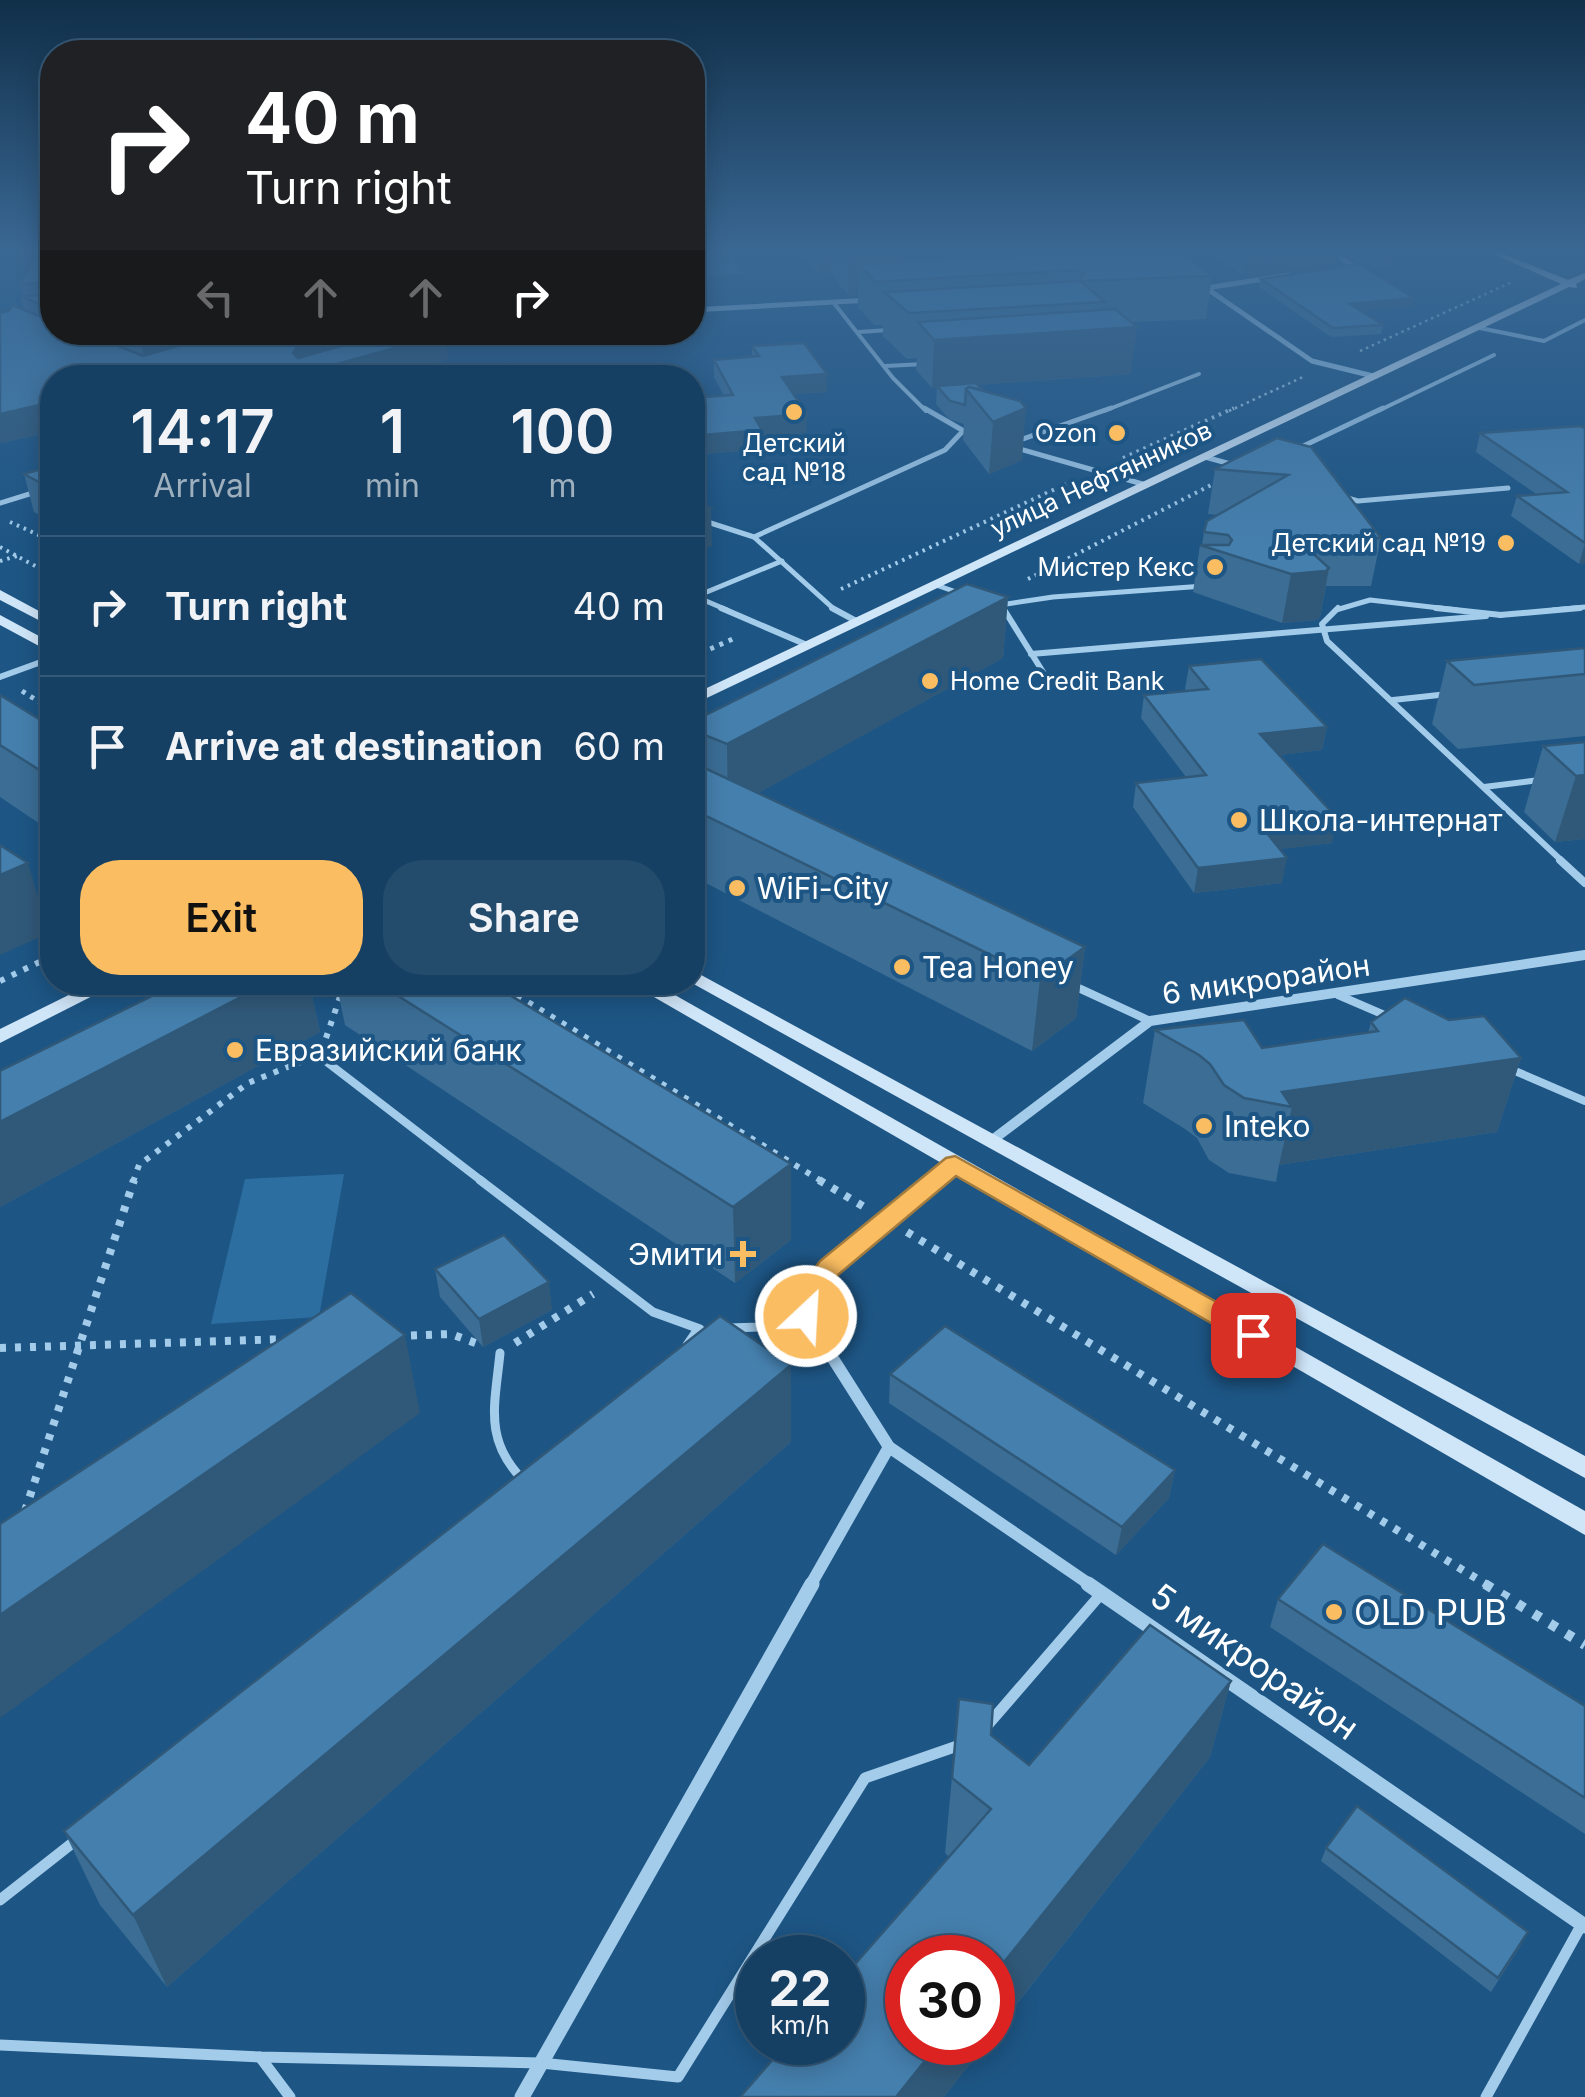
<!DOCTYPE html>
<meta charset="utf-8">
<style>
:root{--surface:#164063;--page:#234b6c;--text:#f1f3f6;--muted:#9eafbe;--line:#355978;--accent:#fabd61}
body{margin:0;font-family:Inter,sans-serif;background:var(--page);color:var(--text);height:100vh;display:flex;flex-direction:column;font-size:38px;white-space:nowrap}
*{box-sizing:border-box;margin:0}
p{font-size:32px;color:var(--muted)}
.icon{flex:none;width:55px;height:55px;fill:none;stroke:currentColor;stroke-width:2;stroke-linecap:round;stroke-linejoin:round}
.map{position:relative;flex:1;overflow:hidden}
.panel{position:absolute;left:40px;top:365px;width:665px;height:630px;display:flex;flex-direction:column;background:var(--surface);border-radius:40px;box-shadow:0 5px 25px #0003,0 0 0 2px var(--line)}
.panel>*{flex:none}
.hud{position:absolute;left:40px;top:40px;width:665px;height:305px;border-radius:40px;box-shadow:0 5px 25px #0003,0 0 0 2px var(--line);background:#202124;color:#fff;overflow:hidden}
.speed{position:absolute;left:735px;top:1935px;display:flex;gap:20px;font-size:50px;font-weight:700;text-align:center}
.speed>*{display:grid;place-content:center;width:130px;height:130px;border-radius:50%;background:var(--surface);box-shadow:0 5px 25px #0003,0 0 0 2px var(--line);line-height:1}
.speed small{font-size:25px;font-weight:400}
.speed .limit{border:15px solid #d22;background:#fff;color:#111}
.pin{position:absolute;display:grid;place-items:center;width:85px;height:85px;color:#fff;margin:-42px;border-radius:20px;box-shadow:0 5px 15px #0006}
.me{position:absolute;width:110px;margin:-55px;rotate:25deg;stroke-linejoin:round;filter:drop-shadow(0 0 8px #0008)}
.turn{display:flex;align-items:center;gap:35px;height:210px;padding:0 40px;font-size:45px}
.turn .icon{width:130px;height:130px;stroke-width:2.5}
.turn b{display:block;font-size:70px;line-height:85px}
.lanes{display:flex;align-items:center;height:95px;padding:0 40px;background:#0003;justify-content:center;gap:50px;direction:ltr}
.lanes .off{opacity:.35}
.eta{display:flex;justify-content:space-evenly;align-items:center;height:170px;text-align:center}
.eta b{font-size:60px;font-weight:600;line-height:70px}
.button{display:flex;gap:20px;margin-top:auto;padding:20px 40px}
.button a{flex:1;height:115px;border-radius:40px;background:var(--accent);color:#111;font-size:40px;font-weight:600;line-height:115px;text-align:center}
.button a+a{background:var(--page);color:var(--text)}
ul{padding:0;list-style:none}
li{display:flex;align-items:center;gap:30px;height:140px;padding:0 40px;border-top:2px solid var(--line)}
li div{flex:1}
li b{display:block;font-size:38px}
li em{font-style:normal}
.map>svg:first-child{display:block}
.green{fill:#2c6ea0}
.lines{fill:none;stroke-linecap:round;stroke-linejoin:round}
.path-far5{stroke:#a3cbea;stroke-width:2.5;stroke-dasharray:2.5 4;stroke-linecap:butt}
.path-far4{stroke:#a3cbea;stroke-width:4;stroke-dasharray:2.5 5;stroke-linecap:butt}
.path-far3{stroke:#a3cbea;stroke-width:5;stroke-dasharray:4 6;stroke-linecap:butt}
.path-far2{stroke:#a3cbea;stroke-width:6;stroke-dasharray:5 8;stroke-linecap:butt}
.path-far1{stroke:#a3cbea;stroke-width:8;stroke-dasharray:6 9;stroke-linecap:butt}
.path{stroke:#a3cbea;stroke-width:10;stroke-dasharray:8 11;stroke-linecap:butt}
.lane-far5{stroke:#a3cbea;stroke-width:4}
.lane-far4{stroke:#a3cbea;stroke-width:5}
.lane-far3{stroke:#a3cbea;stroke-width:6}
.lane-far2{stroke:#a3cbea;stroke-width:8}
.lane-far1{stroke:#a3cbea;stroke-width:9}
.lane{stroke:#a3cbea;stroke-width:11}
.street-far3{stroke:#a3cbea;stroke-width:5}
.street-far2{stroke:#a3cbea;stroke-width:10}
.street-far1{stroke:#a3cbea;stroke-width:12}
.street{stroke:#a3cbea;stroke-width:15}
.secondary{fill:#cfe5f8;fill-rule:evenodd}
.wall{fill:#3b6d95}
.shaded-wall{fill:#305979}
.building{fill:#457fad;stroke:#305979;stroke-width:2.5}
.route{fill:#fabd61;stroke:#a27b3f;stroke-width:2.5}
.poi-dot{fill:#fabd61;stroke:#1d5584;stroke-width:4}
.labels{text-anchor:middle;dominant-baseline:central;stroke-width:8;stroke-linejoin:round;paint-order:stroke}
.far-poi-label{font-size:25px;fill:#fff;stroke:#1d5584;text-anchor:end}
.far-street-label{font-size:25px;fill:#fff;stroke:#1d5584}
.poi-label{font-size:30px;fill:#fff;stroke:#1d5584;text-anchor:start}
.street-label{font-size:30px;fill:#fff;stroke:#1d5584}
.near-poi-label{font-size:35px;fill:#fff;stroke:#1d5584;text-anchor:start}
.near-street-label{font-size:35px;fill:#fff;stroke:#1d5584}
</style>
<div class="map">
<svg width="1585" height="2097" viewBox="0 0 1585 2097">
<rect width="100%" height="100%" fill="#1d5584"/>
<g class="green">
<polygon points="692,252 727,252 744,274 699,277 693,267"/>
<polygon points="344,1174 319,1317 211,1324 245,1179"/>
</g>
<g class="lines">
<g class="path-far5">
<polyline points="1360,351 1512,282"/>
<polyline points="1229,411 1303,377"/>
</g>
<g class="path-far4">
<polyline points="1123,458 1234,408"/>
<polyline points="10,522 52,541"/>
<polyline points="0,547 52,575"/>
<polyline points="0,561 17,556"/>
<polyline points="1028,579 1217,482"/>
<polyline points="841,589 1066,484"/>
</g>
<g class="path-far3">
<polyline points="692,657 735,638"/>
<polyline points="22,691 52,710"/>
</g>
<g class="path-far2">
<polyline points="0,981 52,956"/>
<polyline points="495,982 823,1182"/>
<polyline points="326,1038 345,982"/>
<polyline points="133,1182 139,1165 248,1083 305,1060"/>
</g>
<g class="path-far1">
<polyline points="819,1180 866,1208"/>
<polyline points="907,1232 1489,1586"/>
<polyline points="396,1336 451,1334 481,1345"/>
<polyline points="515,1343 593,1294"/>
<polyline points="0,1348 289,1339"/>
<polyline points="25,1511 134,1180"/>
</g>
<polyline class="path" points="1485,1584 1585,1645"/>
<g class="lane-far5">
<polyline points="833,302 893,378 926,411"/>
<polyline points="1475,327 1544,341 1585,320"/>
<polyline points="859,332 889,330"/>
<polyline points="885,366 925,364"/>
<polyline points="1104,411 1199,374"/>
<polyline points="1378,411 1494,355"/>
</g>
<g class="lane-far4">
<polyline points="924,408 969,434"/>
<polyline points="1014,442 1111,408"/>
<polyline points="1016,448 1146,485"/>
<polyline points="1297,449 1383,408"/>
<polyline points="1205,457 1234,465"/>
<polyline points="1344,497 1358,501 1508,488"/>
<polyline points="0,503 52,487"/>
<polyline points="692,517 754,537"/>
<polyline points="936,585 962,594"/>
<polyline points="692,595 727,610"/>
<polyline points="697,596 782,561"/>
<polyline points="1000,605 1053,597 1204,586"/>
<polyline points="1002,606 1004,610"/>
<polyline points="835,610 754,537 945,450 962,432"/>
<polyline points="1336,610 1370,600 1457,610"/>
<polyline points="1553,610 1585,607"/>
</g>
<g class="lane-far3">
<polyline points="721,608 807,645"/>
<polyline points="832,608 858,622"/>
<polyline points="1003,608 1043,672"/>
<polyline points="1338,608 1322,624 1327,641 1563,862"/>
<polyline points="1436,608 1501,615"/>
<polyline points="1500,615 1580,608"/>
<polyline points="1031,654 1486,616"/>
<polyline points="0,677 52,658"/>
<polyline points="1393,700 1448,694"/>
<polyline points="1484,787 1539,780"/>
</g>
<g class="lane-far2">
<polyline points="1560,860 1585,883"/>
<polyline points="1072,985 1150,1021"/>
<polyline points="1338,995 1389,1017"/>
<polyline points="323,1059 483,1182"/>
<polyline points="1508,1068 1585,1101"/>
</g>
<g class="lane-far1">
<polyline points="480,1180 653,1312 700,1329"/>
<polyline points="729,1328 760,1327 806,1316"/>
<polyline points="687,1345 698,1329"/>
<path d="M500 1353C495 1405 483 1440 524 1481"/>
</g>
<g class="lane">
<polyline points="986,1727 1101,1594"/>
<polyline points="0,1900 75,1841"/>
<polyline points="0,2045 260,2057 541,2063 678,2077 865,1778 963,1744"/>
<polyline points="260,2057 290,2097"/>
<polyline points="1486,2097 1582,1924"/>
</g>
<g class="street-far3">
<polyline points="1333,252 1354,267"/>
<polyline points="1289,275 1206,288 1312,361 1373,376"/>
<polyline points="692,310 871,300"/>
</g>
<g class="street-far2">
<polyline points="991,1141 1150,1021 1585,955"/>
<polyline points="933,1182 955,1164"/>
</g>
<g class="street-far1">
<polyline points="936,1180 829,1268 811,1292 806,1316 889,1447 1092,1586"/>
<polyline points="810,1586 889,1447"/>
</g>
<g class="street">
<polyline points="1088,1584 1585,1926"/>
<polyline points="522,2097 812,1584"/>
</g>
<g class="secondary">
<polygon points="1489,252 1499,252 1568,280 1585,273 1585,279 1576,284 1577,288 1569,287 692,705 692,695 1561,284"/>
<polygon points="0,590 52,618 52,627 0,600"/>
<polygon points="0,615 52,643 52,653 0,625"/>
<polygon points="692,970 1585,1456 1585,1478 690,982 692,982"/>
<polygon points="95,982 120,982 0,1043 0,1029"/>
<polygon points="628,982 652,982 1585,1511 1585,1535"/>
</g>
</g>
<g class="wall">
<polygon points="52,252 52,332 441,332 448,359 385,378 52,378 52,436 46,433 0,443 24,310 21,296 24,296 21,284"/>
<polygon points="800,252 1340,252 1338,263 1244,276 1218,258 1190,260 1212,276 1206,319 1132,322 1131,374 977,385 1022,460 989,474 963,440 964,424 949,419 936,404 937,388 932,388 916,370 917,358 907,359 883,336 883,325 874,325 858,307 858,294 848,295 830,273 818,273"/>
<polygon points="1342,252 1421,252 1384,267 1360,263"/>
<polygon points="1261,279 1412,306 1361,311 1383,325 1381,334 1331,337 1259,287"/>
<polygon points="752,346 827,392 793,394 806,433 762,436 762,449 704,454 692,431 692,398 724,396 714,377 714,360 752,357"/>
<polygon points="1585,428 1585,563 1579,564 1511,516 1517,496 1536,494 1476,452 1480,433"/>
<polygon points="1277,438 1381,538 1371,586 1326,586 1320,617 1317,620 1282,623 1193,592 1200,545 1202,545 1204,532 1218,515 1208,514 1215,469"/>
<polygon points="52,466 52,522 34,512 24,474"/>
<polygon points="1008,597 1003,658 758,793 1085,947 1076,1018 1032,1051 692,876 692,722"/>
<polygon points="1585,648 1585,736 1458,749 1432,724 1447,661"/>
<polygon points="1189,666 1327,727 1322,750 1279,755 1332,843 1280,849 1282,883 1194,893 1133,807 1136,783 1186,777 1141,718 1144,695 1187,691 1185,689"/>
<polygon points="0,695 52,727 52,832 0,797"/>
<polygon points="1585,742 1585,839 1555,842 1524,812 1543,746"/>
<polygon points="159,982 309,982 320,1032 0,1207 0,1071 162,991"/>
<polygon points="336,982 488,982 791,1240 735,1283 345,1025"/>
<polygon points="1371,1022 1521,1058 1497,1132 1279,1165 1276,1182 1229,1173 1209,1160 1197,1138 1185,1129 1143,1103 1155,1030 1262,1048 1368,1033"/>
<polygon points="435,1269 552,1310 483,1347 440,1297"/>
<polygon points="791,1365 791,1442 167,1987 100,1905 64,1831"/>
<polygon points="890,1374 1175,1470 1169,1498 1116,1555 889,1403"/>
<polygon points="1278,1599 1585,1706 1585,1834 1270,1627"/>
<polygon points="1231,1681 1210,1757 944,2097 740,2097 949,1857 945,1853 959,1699 991,1735 1029,1765"/>
<polygon points="1326,1848 1521,1945 1491,1992 1321,1861"/>
</g>
<g class="shaded-wall">
<rect x="818" y="252" width="12" height="21"/>
<polygon points="953,252 1038,252 1037,272 859,264 858,294 848,295 849,257"/>
<polygon points="1161,252 1219,252 1218,258 1160,262"/>
<polygon points="1248,252 1340,252 1338,263 1244,276"/>
<polygon points="1387,252 1421,252 1384,267"/>
<polygon points="1414,298 1412,306 1348,312 1350,304"/>
<polygon points="1137,327 1131,374 932,388 934,340"/>
<polygon points="184,332 287,332 147,369 141,343"/>
<polygon points="350,332 445,334 448,359 385,378 287,378 293,353 297,347"/>
<polygon points="503,332 535,332 536,344 504,346"/>
<polygon points="827,374 827,392 782,395 782,377"/>
<polygon points="39,405 46,433 0,443 0,414"/>
<polygon points="1026,408 1022,460 989,474 993,422"/>
<polygon points="807,414 806,433 762,436 762,449 704,454 703,435 755,418"/>
<polygon points="711,508 712,546 692,554 692,515"/>
<polygon points="1585,543 1585,563 1579,564"/>
<polygon points="1329,568 1320,617 1317,620 1282,623 1291,574"/>
<polygon points="1008,597 1003,658 728,810 727,744"/>
<polygon points="1327,727 1322,750 1255,758 1260,734"/>
<polygon points="1585,775 1585,839 1555,842 1576,776"/>
<polygon points="1337,818 1332,843 1257,852 1262,827"/>
<polygon points="1287,858 1282,883 1194,893 1198,868"/>
<polygon points="28,863 49,933 0,955 0,875"/>
<polygon points="1085,947 1076,1018 1032,1051 1040,979"/>
<polygon points="270,982 309,982 320,1032 0,1207 0,1122"/>
<polygon points="1521,1058 1497,1132 1279,1165 1292,1107 1282,1092"/>
<polygon points="791,1164 791,1240 735,1283 733,1207"/>
<polygon points="549,1282 552,1310 483,1347 479,1319"/>
<polygon points="405,1335 420,1413 0,1718 0,1615"/>
<polygon points="791,1365 791,1442 167,1987 133,1915"/>
<polygon points="1175,1470 1169,1498 1116,1555 1122,1527"/>
<polygon points="1231,1681 1210,1757 992,2035 992,1977"/>
<polygon points="940,2042 987,2042 944,2097 896,2097"/>
</g>
<g class="building">
<polygon points="36,252 52,252 52,309 21,296 46,295 52,291 47,283 21,284"/>
<polygon points="844,252 953,252 849,257"/>
<polygon points="1179,252 1212,276 1080,281 1105,302 909,313 884,292 1078,281 1084,274 1078,270 875,282 859,264 1055,253"/>
<polygon points="1359,264 1414,298 1350,304 1383,325 1333,328 1261,279"/>
<polygon points="12,305 52,321 52,332 83,332 143,356 228,332 350,332 297,347 293,353 298,358 390,332 441,332 445,334 287,378 270,378 259,373 242,378 52,378 52,412 39,405 0,414 0,313 9,311"/>
<polygon points="1115,309 1137,327 934,340 918,322"/>
<polygon points="113,332 184,332 141,343"/>
<polygon points="804,343 827,374 782,377 807,414 755,418 762,430 703,435 692,414 692,398 733,395 714,360 759,356 752,346"/>
<polygon points="976,383 982,390 969,387 966,389 965,405 950,401 937,386"/>
<polygon points="969,387 1020,401 1026,408 993,422 966,389"/>
<polygon points="1580,426 1585,428 1585,543 1517,496 1567,492 1480,433"/>
<polygon points="1277,438 1311,447 1381,538 1296,538 1329,568 1326,571 1291,574 1200,545 1229,545 1232,540 1228,535 1204,532 1207,521 1288,475 1215,469"/>
<polygon points="52,466 52,489 24,474"/>
<polygon points="692,501 711,508 692,515"/>
<polygon points="967,584 1008,597 727,744 692,730 692,722"/>
<polygon points="1585,648 1585,674 1474,685 1447,661"/>
<polygon points="1261,659 1327,727 1260,734 1337,818 1262,827 1287,858 1198,868 1136,783 1206,775 1144,695 1208,689 1189,666"/>
<polygon points="0,695 52,727 52,778 0,745"/>
<polygon points="1585,742 1585,775 1576,776 1543,746"/>
<polygon points="692,762 1085,947 1040,979 692,809"/>
<polygon points="0,845 28,863 0,875"/>
<polygon points="167,982 270,982 0,1122 0,1071 172,986"/>
<polygon points="376,982 488,982 791,1164 733,1207"/>
<polygon points="1405,998 1449,1020 1484,1016 1521,1058 1282,1092 1292,1107 1244,1098 1224,1085 1210,1064 1199,1055 1155,1030 1244,1020 1262,1048 1378,1031 1371,1022"/>
<polygon points="504,1235 549,1282 479,1319 435,1269"/>
<polygon points="351,1293 405,1335 0,1615 0,1524"/>
<polygon points="720,1316 791,1365 133,1915 64,1831"/>
<polygon points="945,1326 1175,1470 1122,1527 890,1374"/>
<polygon points="1323,1544 1585,1706 1585,1798 1278,1599"/>
<polygon points="1150,1625 1231,1681 992,1977 992,1958 908,1958 908,2042 940,2042 896,2097 740,2097 788,2042 842,2042 842,1979 991,1809 952,1778 959,1699 993,1704 991,1735 1029,1765"/>
<polygon points="1357,1806 1528,1932 1498,1978 1326,1848"/>
</g>
<linearGradient id="sky" x2="0" y2="1"><stop stop-color="#102f49"/><stop offset="0.46" stop-color="#3a6894"/><stop offset="1" stop-color="#3a6894" stop-opacity="0"/></linearGradient>
<rect width="1585" height="545" fill="url(#sky)"/>
<polygon class="route" points="955,1156 1263,1328 1267,1335 1263,1342 1244,1342 956,1176 839,1274 824,1294 815,1323 796,1323 792,1316 797,1292 820,1261 946,1158"/>
<g class="poi-dot">
<circle cx="794" cy="412" r="10"/>
<circle cx="1117" cy="433" r="10"/>
<circle cx="1506" cy="543" r="10"/>
<circle cx="1215" cy="567" r="10"/>
<circle cx="930" cy="681" r="10"/>
<circle cx="1239" cy="820" r="10"/>
<circle cx="737" cy="888" r="10"/>
<circle cx="902" cy="967" r="10"/>
<circle cx="235" cy="1050" r="10"/>
<circle cx="1204" cy="1126" r="10"/>
<path d="M738 1239h10v10h10v10h-10v10h-10v-10h-10v-10h10z"/>
<circle cx="1334" cy="1612" r="10"/>
</g>
<g class="labels">
<g class="far-poi-label">
<text x="1097" y="433">Ozon</text>
<text x="794" y="443" text-anchor="middle">Детский<tspan x="794" dy="29">сад №18</tspan></text>
<text x="1486" y="543">Детский сад №19</text>
<text x="1195" y="567">Мистер Кекс</text>
<text x="950" y="681" text-anchor="start">Home Credit Bank</text>
</g>
<g class="far-street-label">
<text transform="translate(1101 479) rotate(-25)">улица Нефтянников</text>
</g>
<g class="poi-label">
<text x="1259" y="820">Школа-интернат</text>
<text x="757" y="888">WiFi-City</text>
<text x="922" y="967">Tea Honey</text>
<text x="255" y="1050">Евразийский банк</text>
<text x="1224" y="1126">Inteko</text>
<text x="723" y="1254" text-anchor="end">Эмити</text>
</g>
<g class="street-label">
<text transform="translate(1266 979) rotate(-8)">6 микрорайон</text>
</g>
<g class="near-poi-label">
<text x="1354" y="1612">OLD PUB</text>
</g>
<g class="near-street-label">
<text transform="translate(1255 1661) rotate(35)">5 микрорайон</text>
</g>
</g>
</svg>
<div class="speed"><div>22<small>km/h</small></div><div class="limit">30</div></div>
<div class="pin" style="left:1253px;top:1335px;background:#d93025"><svg class="icon" aria-label="arrive" viewBox="0 0 24 24"><path d="M6 21V4h12l-3 4 3 4H6"/></svg></div>
<svg class="me" style="left:806px;top:1316px" viewBox="-20 -20 40 40"><circle r="17" fill="#fabd61" stroke="#fff" stroke-width="3"/><path d="M0-11L8 9 0 5-8 9z" fill="#fff"/></svg>
<div class="hud">
<div class="turn"><svg class="icon" aria-label="right" viewBox="0 0 24 24"><path d="M7 20v-9h11M14 6l5 5-5 5"/></svg><div><b>40 m</b>Turn right</div></div>
<div class="lanes"><svg class="icon off" aria-label="left" viewBox="0 0 24 24"><path d="M17 20v-9H6M10 6l-5 5 5 5"/></svg><svg class="icon off" aria-label="ahead" viewBox="0 0 24 24"><path d="M12 20V5M6 11l6-6 6 6"/></svg><svg class="icon off" aria-label="ahead" viewBox="0 0 24 24"><path d="M12 20V5M6 11l6-6 6 6"/></svg><svg class="icon" aria-label="right" viewBox="0 0 24 24"><path d="M7 20v-9h11M14 6l5 5-5 5"/></svg></div>
</div>
<section class="panel">
<div class="eta">
<div><b>14:17</b><p>Arrival</p></div>
<div><b>1</b><p>min</p></div>
<div><b>100</b><p>m</p></div>
</div>
<ul>
<li><svg class="icon" aria-label="right" viewBox="0 0 24 24"><path d="M7 20v-9h11M14 6l5 5-5 5"/></svg><div><b>Turn right</b></div><em>40 m</em></li>
<li><svg class="icon" aria-label="arrive" viewBox="0 0 24 24"><path d="M6 21V4h12l-3 4 3 4H6"/></svg><div><b>Arrive at destination</b></div><em>60 m</em></li>
</ul>
<div class="button"><a>Exit</a><a>Share</a></div>
</section>
</div>
